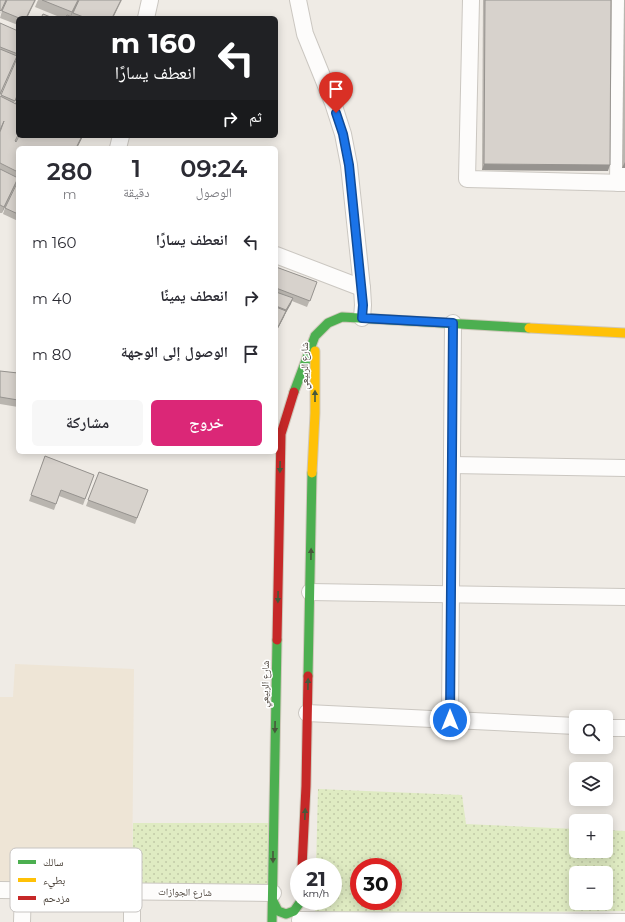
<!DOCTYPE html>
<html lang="ar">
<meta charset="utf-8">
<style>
:root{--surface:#fff;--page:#f7f7f7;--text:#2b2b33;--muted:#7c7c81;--accent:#db2777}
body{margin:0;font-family:Montserrat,"Noto Naskh Arabic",sans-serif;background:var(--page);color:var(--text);direction:rtl;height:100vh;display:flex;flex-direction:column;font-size:15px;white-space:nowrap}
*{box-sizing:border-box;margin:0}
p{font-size:13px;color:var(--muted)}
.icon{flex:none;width:22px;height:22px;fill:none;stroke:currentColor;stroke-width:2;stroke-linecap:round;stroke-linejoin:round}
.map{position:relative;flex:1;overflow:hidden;direction:ltr}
.panel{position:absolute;left:16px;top:146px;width:262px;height:308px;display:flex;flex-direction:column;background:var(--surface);border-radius:6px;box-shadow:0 2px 10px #0003;direction:rtl}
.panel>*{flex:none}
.guide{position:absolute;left:16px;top:16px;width:262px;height:122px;border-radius:6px;box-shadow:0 2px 10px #0003;direction:rtl;background:#202124;color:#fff;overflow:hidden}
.tools{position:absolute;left:569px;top:710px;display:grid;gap:8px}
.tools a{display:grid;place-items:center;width:44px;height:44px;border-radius:6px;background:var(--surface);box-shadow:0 2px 10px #0003;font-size:20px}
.speed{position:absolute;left:290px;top:858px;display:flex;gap:8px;font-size:20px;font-weight:700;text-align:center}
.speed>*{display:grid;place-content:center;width:52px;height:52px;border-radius:50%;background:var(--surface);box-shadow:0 2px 10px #0003;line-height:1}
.speed small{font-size:10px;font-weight:400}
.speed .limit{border:6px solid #d22;background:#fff;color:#111}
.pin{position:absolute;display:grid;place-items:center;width:34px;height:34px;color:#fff;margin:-41px -17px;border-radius:50% 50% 50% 0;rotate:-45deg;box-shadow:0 0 4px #0007}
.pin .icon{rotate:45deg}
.me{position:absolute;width:44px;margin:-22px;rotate:0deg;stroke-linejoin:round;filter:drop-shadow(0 0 3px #0008)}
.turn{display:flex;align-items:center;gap:14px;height:84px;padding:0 16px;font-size:18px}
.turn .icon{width:52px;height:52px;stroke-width:2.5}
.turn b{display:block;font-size:28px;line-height:34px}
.then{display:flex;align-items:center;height:38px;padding:0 16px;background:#0003;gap:8px;font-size:15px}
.eta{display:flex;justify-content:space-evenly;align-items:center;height:68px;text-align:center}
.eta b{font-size:24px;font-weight:600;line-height:28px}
.cta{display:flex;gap:8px;margin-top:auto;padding:8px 16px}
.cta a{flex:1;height:46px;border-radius:6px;background:var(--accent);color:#fff;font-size:16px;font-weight:600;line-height:46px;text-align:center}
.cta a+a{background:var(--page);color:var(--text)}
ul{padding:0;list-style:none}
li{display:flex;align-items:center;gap:12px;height:56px;padding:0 16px}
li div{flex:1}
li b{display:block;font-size:15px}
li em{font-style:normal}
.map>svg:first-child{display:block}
.education{fill:#eee5d6}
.grass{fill:url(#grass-dots);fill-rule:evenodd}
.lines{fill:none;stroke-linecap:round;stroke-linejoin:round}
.street-casing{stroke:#cbc7c1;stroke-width:18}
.fast-casing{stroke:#cfc8bb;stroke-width:11}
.slow-casing{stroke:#cfc8bb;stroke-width:11}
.jam-casing{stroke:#cfc8bb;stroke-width:11}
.street{stroke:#fdfcfb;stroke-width:16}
.fast{stroke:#4caf50;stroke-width:9}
.slow{stroke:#ffc107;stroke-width:9}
.jam{stroke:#c62828;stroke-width:9}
.wall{fill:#b9b5af}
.shaded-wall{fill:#96938f}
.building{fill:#d7d2cc;stroke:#96938f}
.oneway{fill:#46583a}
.route-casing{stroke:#114b97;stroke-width:10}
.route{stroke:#1a73e8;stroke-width:7}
.labels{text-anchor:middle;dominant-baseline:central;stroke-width:3;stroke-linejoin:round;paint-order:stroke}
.street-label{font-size:10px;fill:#443b32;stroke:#fff}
.key{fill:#fff;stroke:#c7c4c2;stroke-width:1}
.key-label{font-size:11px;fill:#443b32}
</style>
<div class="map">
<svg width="625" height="922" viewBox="0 0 625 922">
<defs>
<pattern id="grass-dots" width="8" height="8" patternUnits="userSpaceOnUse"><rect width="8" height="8" fill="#dfebc2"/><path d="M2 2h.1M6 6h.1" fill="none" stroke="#c1caa7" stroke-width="1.8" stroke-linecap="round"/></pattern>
</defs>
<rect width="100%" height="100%" fill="#efebe5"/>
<polygon class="education" points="15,664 134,669 132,886 0,883 0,697 13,697"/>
<g class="grass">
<path d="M318 789 462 795 466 824 576 829V851H606V830L625 831V911L315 914 316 901H333V867H316ZM359 867H393V901H359ZM576 873H606V903H576Z"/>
<polygon points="133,823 269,823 273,893 132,891"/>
</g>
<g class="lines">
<defs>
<g id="street">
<polyline points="298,0 305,34 333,103 343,134 349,165 362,288 363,305 362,318"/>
<polyline points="471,0 467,179 625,183"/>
<polyline points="146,18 150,0"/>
<polyline points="118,148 121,136"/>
<polyline points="618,183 620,0"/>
<polyline points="276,255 362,288"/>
<polyline points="452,465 625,468"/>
<polyline points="310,592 625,597"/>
<polyline points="307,713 576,726"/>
<polyline points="450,720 453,323"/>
<polyline points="606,728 625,728"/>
<polyline points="0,890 273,893"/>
<polyline points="300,920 625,922"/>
<polyline points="22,922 23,890"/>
<polyline points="132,922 132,891"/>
</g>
<g id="fast">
<polyline points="294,392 315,336 328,323 342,317 529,328"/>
<polyline points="308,676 312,473"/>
<polyline points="273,901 278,911 286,914 294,911 301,901"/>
<polyline points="272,922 277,640"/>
</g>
<g id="slow">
<polyline points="529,328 625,333"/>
<polyline points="312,473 315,413 315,351"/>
</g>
<g id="jam">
<polyline points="277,640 281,434 294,392"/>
<polyline points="302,867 306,786 308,676"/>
</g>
</defs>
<use href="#street" class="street-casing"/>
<use href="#fast" class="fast-casing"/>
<use href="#slow" class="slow-casing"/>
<use href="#jam" class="jam-casing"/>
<use href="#street" class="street"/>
<use href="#fast" class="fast"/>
<use href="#slow" class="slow"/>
<use href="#jam" class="jam"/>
</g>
<g class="wall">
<polygon points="7,0 36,0 27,18 18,18 18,25 0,18 2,11"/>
<polygon points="38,0 122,0 113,18 62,18 35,7"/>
<polygon points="483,0 611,0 608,171 482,170"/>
<polygon points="624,0 625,0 625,168 622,168"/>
<polygon points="0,23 18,55 0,96 1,96 18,56 18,94 14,103 15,103 18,96 18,136 16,142 83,136 77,148 18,148 18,179 16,184 2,213 0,213"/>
<polygon points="18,181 18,221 3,214 5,208"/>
<polygon points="276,267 317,282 307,307 292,301 276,332"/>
<polygon points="0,371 18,373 18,407 0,404"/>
<polygon points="45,456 94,475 83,505 59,496 54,510 29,501"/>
<polygon points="99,472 148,490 135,524 86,506"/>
</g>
<g class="shaded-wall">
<polygon points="6,0 7,0 0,14 1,11"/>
<polygon points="35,0 27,18 26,18"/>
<polygon points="78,0 79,0 70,18 72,12"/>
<polygon points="121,0 113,18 112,18"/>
<polygon points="82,136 83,136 77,148 76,148"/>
<polygon points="625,162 625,168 622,168"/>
<polygon points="484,164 610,165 608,171 482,170"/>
<polygon points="18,179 16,184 2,213 4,207"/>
<polygon points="293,298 291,304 284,316 286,310"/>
<polygon points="286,311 284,317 276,332 278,327"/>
</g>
<g class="building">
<polygon points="0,0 6,0 1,11 0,10"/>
<polygon points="7,0 35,0 26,18 19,18 2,11"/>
<polygon points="42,0 78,0 72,12"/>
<polygon points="79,0 121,0 112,18 86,18 73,13"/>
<polygon points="485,0 611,0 610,165 484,164"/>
<polygon points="43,14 53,18 41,18"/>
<polygon points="67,15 75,18 65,18"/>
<polygon points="0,23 18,31 18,54 0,47"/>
<polygon points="0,49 17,56 0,94"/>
<polygon points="18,56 18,93 15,101 1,95"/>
<polygon points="0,96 18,105 18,135 15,141 16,142 19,136 82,136 76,148 18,148 18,172 0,163 0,132 4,121 0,130"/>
<polygon points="18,96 18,101 16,101"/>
<polygon points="0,169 18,178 4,207 0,205"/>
<polygon points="18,181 18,214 5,208"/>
<polygon points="276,267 317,282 310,301 276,288"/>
<polygon points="276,292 293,298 286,310 276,306"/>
<polygon points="276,307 286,311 278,327 276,326"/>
<polygon points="0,371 18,373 18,400 0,397"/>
<polygon points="45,456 94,475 85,499 61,490 56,504 31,495"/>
<polygon points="99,472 148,490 137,518 88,500"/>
</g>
<defs><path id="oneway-solid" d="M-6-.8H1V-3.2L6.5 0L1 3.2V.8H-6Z"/></defs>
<g class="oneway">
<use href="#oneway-solid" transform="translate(315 396) rotate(-90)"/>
<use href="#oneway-solid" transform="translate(280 467) rotate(91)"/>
<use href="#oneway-solid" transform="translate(311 554) rotate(-89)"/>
<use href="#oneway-solid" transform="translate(278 597) rotate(91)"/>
<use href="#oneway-solid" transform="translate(308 684) rotate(-89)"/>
<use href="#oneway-solid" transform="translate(275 727) rotate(91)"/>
<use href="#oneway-solid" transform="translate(305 814) rotate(-88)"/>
<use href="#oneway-solid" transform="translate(273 857) rotate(90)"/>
</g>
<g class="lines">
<defs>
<polyline id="route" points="336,113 343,134 349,165 363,305 362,318 453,323 450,720"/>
</defs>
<use href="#route" class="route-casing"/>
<use href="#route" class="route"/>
</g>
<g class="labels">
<g class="street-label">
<text transform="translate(304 366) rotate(-90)">شارع الربيعي</text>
<text transform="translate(265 684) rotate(-89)">شارع الربيعي</text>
<text transform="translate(185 892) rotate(1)">شارع الجوازات</text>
</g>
</g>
<rect x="10" y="848" width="132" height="64" rx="6" class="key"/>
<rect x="18" y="860" width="18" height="4" fill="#4caf50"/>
<rect x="18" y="878" width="18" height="4" fill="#ffc107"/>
<rect x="18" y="896" width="18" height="4" fill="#c62828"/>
<g class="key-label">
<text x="43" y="866">سالك</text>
<text x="43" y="884">بطيء</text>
<text x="43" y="902">مزدحم</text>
</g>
</svg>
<div class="tools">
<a><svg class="icon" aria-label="search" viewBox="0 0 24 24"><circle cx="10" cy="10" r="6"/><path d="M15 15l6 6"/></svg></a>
<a><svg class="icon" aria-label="layers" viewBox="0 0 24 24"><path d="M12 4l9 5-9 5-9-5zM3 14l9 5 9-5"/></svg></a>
<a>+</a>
<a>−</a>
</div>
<div class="speed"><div>21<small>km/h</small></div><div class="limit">30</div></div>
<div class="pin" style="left:336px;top:113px;background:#d93025"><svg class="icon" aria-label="arrive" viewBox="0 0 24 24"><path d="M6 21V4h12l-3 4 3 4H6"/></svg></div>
<svg class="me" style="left:450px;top:720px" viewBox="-20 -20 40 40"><circle r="17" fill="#1a73e8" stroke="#fff" stroke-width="3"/><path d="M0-11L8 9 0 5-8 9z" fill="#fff"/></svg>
<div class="guide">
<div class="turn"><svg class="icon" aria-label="left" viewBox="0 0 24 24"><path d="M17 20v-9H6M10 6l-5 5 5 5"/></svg><div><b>160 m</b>انعطف يسارًا</div></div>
<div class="then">ثم<svg class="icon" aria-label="right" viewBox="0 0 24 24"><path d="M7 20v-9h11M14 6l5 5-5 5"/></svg></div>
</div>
<section class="panel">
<div class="eta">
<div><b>09:24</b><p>الوصول</p></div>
<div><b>1</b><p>دقيقة</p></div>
<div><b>280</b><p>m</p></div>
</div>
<ul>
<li><svg class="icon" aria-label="left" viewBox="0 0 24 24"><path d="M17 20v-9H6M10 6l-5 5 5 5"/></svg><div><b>انعطف يسارًا</b></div><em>160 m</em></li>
<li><svg class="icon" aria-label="right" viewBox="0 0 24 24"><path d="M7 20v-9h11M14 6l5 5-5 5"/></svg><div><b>انعطف يمينًا</b></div><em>40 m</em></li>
<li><svg class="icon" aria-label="arrive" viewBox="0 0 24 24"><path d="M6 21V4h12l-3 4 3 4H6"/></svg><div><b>الوصول إلى الوجهة</b></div><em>80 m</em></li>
</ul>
<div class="cta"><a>خروج</a><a>مشاركة</a></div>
</section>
</div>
